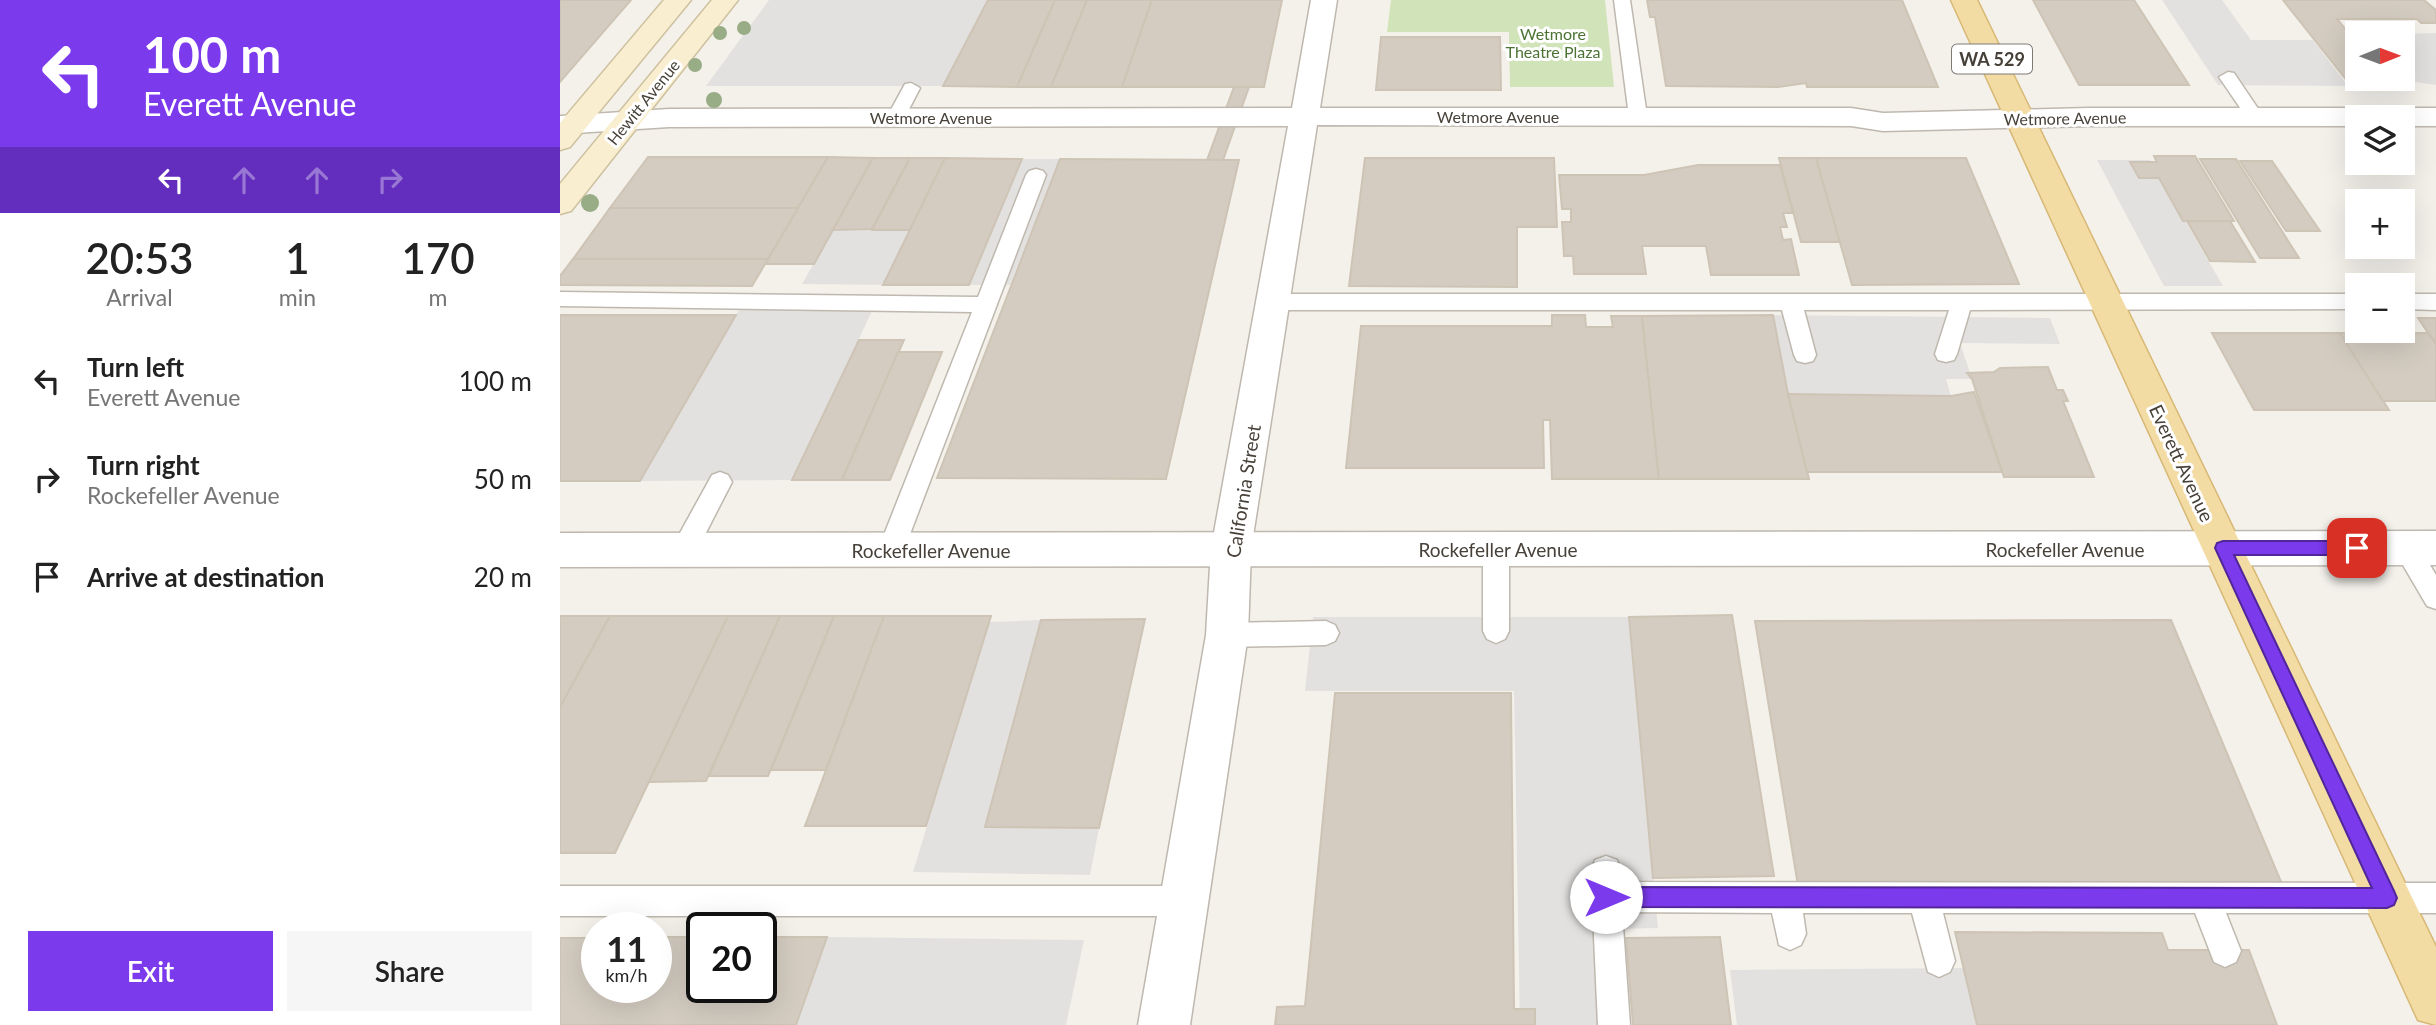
<!DOCTYPE html>
<meta charset="utf-8">
<style>
:root{--surface:#fff;--page:#f6f6f6;--text:#222;--muted:#767676;--accent:#7c3aed}
body{margin:0;font-family:Lato,sans-serif;background:var(--page);color:var(--text);height:100vh;display:flex;flex-direction:column;font-size:26px;white-space:nowrap}
*{box-sizing:border-box;margin:0}
p{font-size:23px;color:var(--muted)}
.icon{flex:none;width:38px;height:38px;fill:none;stroke:currentColor;stroke-width:2;stroke-linecap:round;stroke-linejoin:round}
.map{position:relative;flex:1;overflow:hidden}
.side{display:flex;flex-direction:column;background:var(--surface);width:560px}
.side>*{flex:none}
.banner{background:#7c3aed;color:#fff;overflow:hidden}
.needle{width:46px;rotate:89deg}
.controls{position:absolute;left:1785px;top:21px;display:grid;gap:14px}
.controls a{display:grid;place-items:center;width:70px;height:70px;border-radius:0px;background:var(--surface);box-shadow:0 7px 28px #0002;font-size:35px}
.speed{position:absolute;left:21px;top:912px;display:flex;gap:14px;font-size:35px;font-weight:700;text-align:center}
.speed>*{display:grid;place-content:center;width:91px;height:91px;border-radius:50%;background:var(--surface);box-shadow:0 7px 28px #0002;line-height:1}
.speed small{font-size:18px;font-weight:400}
.speed .limit{border:4px solid #111;border-radius:10px;background:#fff;color:#111}
.pin{position:absolute;display:grid;place-items:center;width:60px;height:60px;color:#fff;margin:-30px;border-radius:14px;box-shadow:0 4px 10px #0006}
.me{position:absolute;width:77px;margin:-38px;rotate:90deg;stroke-linejoin:round;filter:drop-shadow(0 0 5px #0008)}
.turn{display:flex;align-items:center;gap:24px;height:147px;padding:0 28px;font-size:32px}
.turn .icon{width:91px;height:91px;stroke-width:2.5}
.turn b{display:block;font-size:49px;line-height:60px}
.lanes{display:flex;align-items:center;height:66px;padding:0 28px;background:#0003;justify-content:center;gap:35px;direction:ltr}
.lanes .off{opacity:.35}
.eta{display:flex;justify-content:space-evenly;align-items:center;height:119px;text-align:center}
.eta b{font-size:42px;font-weight:600;line-height:49px}
.action{display:flex;gap:14px;margin-top:auto;padding:14px 28px}
.action a{flex:1;height:80px;border-radius:0px;background:var(--accent);color:#fff;font-size:28px;font-weight:600;line-height:80px;text-align:center}
.action a+a{background:var(--page);color:var(--text)}
ul{padding:0;list-style:none}
li{display:flex;align-items:center;gap:21px;height:98px;padding:0 28px}
li div{flex:1}
li b{display:block;font-size:26px}
li em{font-style:normal}
main{display:flex;flex:1;min-height:0}
.map>svg:first-child{display:block}
.green{fill:#d1e3b9}
.parking{fill:#e3e1df}
.building{fill:#d4ccc1;stroke:#cec4b5;stroke-width:2}
.lines{fill:none;stroke-linecap:round;stroke-linejoin:round}
.service-casing{stroke:#beb8ae;stroke-width:3}
.minor-casing{stroke:#beb8ae;stroke-width:3}
.tertiary-casing{stroke:#beb8ae;stroke-width:3}
.secondary-casing{stroke:#cec1a0;stroke-width:3}
.primary-casing{stroke:#d7b875;stroke-width:3}
.service{fill:#fff;fill-rule:evenodd}
.minor{fill:#fff;fill-rule:evenodd}
.tertiary{fill:#fff;fill-rule:evenodd}
.secondary{fill:#f9eed0;fill-rule:evenodd}
.primary{fill:#f3dba4;fill-rule:evenodd}
.tree{fill:#98ac86}
.route{fill:#7c3aed;stroke:#51269a;stroke-width:2}
.labels{text-anchor:middle;dominant-baseline:central;stroke-width:6;stroke-linejoin:round;paint-order:stroke}
.far-park-label{font-size:16px;fill:#4c7333;stroke:#fff}
.far-street-label{font-size:16px;fill:#474139;stroke:#fff}
.shield{fill:#fff;stroke:#7e7a74;stroke-width:2}
.shield-label{font-size:18px;font-weight:bold;fill:#474139}
.street-label{font-size:19px;fill:#474139;stroke:#fff}
</style>
<main>
<section class="side">
<div class="banner">
<div class="turn"><svg class="icon" aria-label="left" viewBox="0 0 24 24"><path d="M17 20v-9H6M10 6l-5 5 5 5"/></svg><div><b>100 m</b>Everett Avenue</div></div>
<div class="lanes"><svg class="icon" aria-label="left" viewBox="0 0 24 24"><path d="M17 20v-9H6M10 6l-5 5 5 5"/></svg><svg class="icon off" aria-label="ahead" viewBox="0 0 24 24"><path d="M12 20V5M6 11l6-6 6 6"/></svg><svg class="icon off" aria-label="ahead" viewBox="0 0 24 24"><path d="M12 20V5M6 11l6-6 6 6"/></svg><svg class="icon off" aria-label="right" viewBox="0 0 24 24"><path d="M7 20v-9h11M14 6l5 5-5 5"/></svg></div>
</div>
<div class="eta">
<div><b>20:53</b><p>Arrival</p></div>
<div><b>1</b><p>min</p></div>
<div><b>170</b><p>m</p></div>
</div>
<ul>
<li><svg class="icon" aria-label="left" viewBox="0 0 24 24"><path d="M17 20v-9H6M10 6l-5 5 5 5"/></svg><div><b>Turn left</b><p>Everett Avenue</p></div><em>100 m</em></li>
<li><svg class="icon" aria-label="right" viewBox="0 0 24 24"><path d="M7 20v-9h11M14 6l5 5-5 5"/></svg><div><b>Turn right</b><p>Rockefeller Avenue</p></div><em>50 m</em></li>
<li><svg class="icon" aria-label="arrive" viewBox="0 0 24 24"><path d="M6 21V4h12l-3 4 3 4H6"/></svg><div><b>Arrive at destination</b></div><em>20 m</em></li>
</ul>
<div class="action"><a>Exit</a><a>Share</a></div>
</section>
<div class="map">
<svg width="1876" height="1025" viewBox="0 0 1876 1025">
<rect width="100%" height="100%" fill="#f4f1eb"/>
<polygon class="green" points="831,0 1045,0 1054,87 950,87 949,32 827,32"/>
<g class="parking">
<polygon points="209,0 428,0 383,86 146,86"/>
<polygon points="1602,0 1662,0 1691,40 1753,40 1788,86 1658,85"/>
<polygon points="1789,24 1841,24 1850,34 1876,33 1876,85 1836,79 1843,79 1843,33 1797,34"/>
<polygon points="462,159 500,159 450,285 409,285"/>
<polygon points="1537,160 1590,160 1663,286 1604,286"/>
<polygon points="273,230 350,230 323,285 242,284"/>
<polygon points="313,309 232,480 80,481 179,310"/>
<polygon points="1213,315 1490,318 1500,344 1400,343 1412,379 1386,379 1391,396 1228,394"/>
<polygon points="753,617 1069,617 1098,928 1058,929 1065,1025 960,1025 954,691 745,691"/>
<polygon points="481,620 425,827 539,828 530,875 353,872 429,622"/>
<polygon points="267,937 524,940 506,1025 237,1025"/>
<polygon points="1404,968 1417,1025 1177,1025 1170,970"/>
</g>
<g class="building">
<polygon points="0,0 71,0 0,82"/>
<polygon points="428,0 495,0 457,87 383,86"/>
<polygon points="495,0 527,0 491,87 457,87"/>
<polygon points="527,0 592,0 562,87 491,87"/>
<polygon points="592,0 722,0 704,87 562,87"/>
<polygon points="1087,0 1342,0 1378,87 1247,87 1246,83 1218,87 1106,86 1095,17 1090,17"/>
<polygon points="1473,0 1574,0 1629,85 1519,85"/>
<polygon points="1723,0 1864,0 1876,10 1876,23 1861,23 1857,19 1777,19 1797,43 1797,79 1826,79 1829,82 1788,82"/>
<polygon points="821,37 940,37 941,90 816,90"/>
<polygon points="674,87 689,87 663,160 647,160"/>
<polygon points="1594,156 1635,156 1674,221 1623,221 1599,178 1579,178 1570,162 1597,162"/>
<polygon points="88,157 268,157 238,208 50,208"/>
<polygon points="268,157 313,158 254,264 205,264"/>
<polygon points="313,158 350,158 312,229 273,230"/>
<polygon points="350,158 385,158 350,230 312,230"/>
<polygon points="385,158 462,159 409,285 323,285"/>
<polygon points="805,158 994,158 997,227 957,227 957,287 789,286"/>
<polygon points="1219,158 1256,158 1280,242 1241,242"/>
<polygon points="1256,158 1406,158 1459,284 1292,285"/>
<polygon points="500,159 679,160 606,479 377,478"/>
<polygon points="1640,159 1676,159 1739,258 1700,258"/>
<polygon points="1680,161 1712,161 1760,231 1726,231"/>
<polygon points="1138,165 1220,165 1233,213 1223,213 1227,227 1220,227 1223,240 1231,239 1239,275 1151,275 1146,246 1082,246 1086,274 1014,274 1013,256 1004,256 1002,222 1011,222 1011,209 1002,209 999,175 1084,175"/>
<polygon points="50,208 238,208 208,259 13,259"/>
<polygon points="1627,221 1670,221 1695,262 1650,261"/>
<polygon points="13,259 208,259 192,286 0,285 0,276"/>
<polygon points="0,315 176,315 80,481 0,481"/>
<polygon points="992,315 1025,315 1026,327 1053,327 1051,316 1082,316 1099,479 992,479 990,420 983,420 984,468 786,468 801,326 992,326"/>
<polygon points="1213,315 1228,394 1249,479 1099,479 1082,316"/>
<polygon points="1858,318 1876,318 1876,344 1868,333"/>
<polygon points="1652,333 1780,333 1829,410 1694,410"/>
<polygon points="1780,333 1868,333 1876,344 1876,401 1823,401"/>
<polygon points="299,340 344,340 282,480 232,480"/>
<polygon points="338,352 382,352 330,480 282,480"/>
<polygon points="1488,367 1497,390 1503,390 1508,401 1503,401 1534,477 1444,477 1412,379 1407,373 1434,372 1440,368"/>
<polygon points="1414,392 1442,472 1247,472 1228,394 1391,396"/>
<polygon points="1172,615 1214,876 1093,878 1069,617"/>
<polygon points="0,616 50,616 0,707"/>
<polygon points="50,616 168,616 55,853 0,853 0,707"/>
<polygon points="168,616 220,616 146,781 89,782"/>
<polygon points="220,616 274,616 208,776 149,776"/>
<polygon points="274,616 324,616 266,770 211,770"/>
<polygon points="324,616 431,616 366,826 245,826"/>
<polygon points="585,619 539,828 425,827 481,620"/>
<polygon points="1611,620 1722,884 1238,886 1195,621"/>
<polygon points="775,693 951,693 954,1009 975,1009 975,1025 715,1025 717,1007 745,1006"/>
<polygon points="1395,932 1602,933 1608,950 1689,950 1717,1025 1417,1025"/>
<polygon points="96,937 142,937 142,987 201,987 201,937 267,937 236,1025 0,1025 0,938 37,938 37,987 96,987"/>
<polygon points="1160,937 1171,1025 1073,1025 1066,938"/>
</g>
<g class="lines">
<defs>
<g id="service">
<polygon points="1054,0 1070,0 1087,116 1078,122 1069,116"/>
<polygon points="1668,72 1674,73 1701,113 1704,117 1701,121 1689,121 1659,77"/>
<polygon points="351,83 360,88 345,117 342,121 330,121 327,117 345,84"/>
<polygon points="476,169 483,171 486,175 344,550 340,558 331,561 322,558 318,550 412,312 0,306 0,292 418,297 466,175 469,171"/>
<polygon points="714,294 1797,294 1797,309 1410,310 1397,354 1394,360 1386,362 1378,360 1375,354 1389,310 1244,310 1256,355 1253,361 1245,363 1237,361 1234,355 1222,310 714,310 707,307 703,302 707,297"/>
<polygon points="1843,294 1876,294 1876,310 1843,309"/>
<polygon points="160,472 168,475 172,482 133,558 124,561 115,558 111,550 115,542 152,475"/>
<polygon points="1846,537 1855,540 1876,575 1876,609 1867,606 1833,548 1837,540"/>
<polygon points="936,538 945,541 949,549 949,631 945,639 936,643 927,639 923,631 923,549 927,541"/>
<polygon points="766,621 775,625 779,633 775,641 766,645 667,647 658,643 654,635 658,627 667,623"/>
<polygon points="1046,856 1057,860 1061,871 1061,882 1876,883 1876,913 1666,913 1681,951 1676,962 1665,967 1654,962 1635,913 1383,913 1395,961 1390,972 1379,977 1368,972 1352,913 1243,913 1246,934 1241,945 1230,950 1219,945 1212,913 1062,912 1070,1025 1038,1025 1031,871 1035,860"/>
<polygon points="0,886 624,886 635,890 639,901 635,912 624,916 0,916"/>
</g>
<polygon id="minor" points="1876,531 1876,565 0,567 0,533"/>
<polygon id="tertiary" points="751,0 777,0 760,108 1291,108 1323,113 1529,108 1876,108 1876,126 1843,126 1843,117 1797,117 1797,126 1529,126 1323,131 1291,126 757,125 691,549 688,635 630,1025 578,1025 646,635 651,549 728,126 109,127 0,134 0,116 109,109 732,108"/>
<g id="secondary">
<polygon points="104,0 131,0 10,147 0,150 0,123"/>
<polygon points="152,0 178,0 11,211 0,214 0,184"/>
</g>
<polygon id="primary" points="1391,0 1417,0 1876,947 1876,1025 1858,1020"/>
</defs>
<use href="#service" class="service-casing"/>
<use href="#minor" class="minor-casing"/>
<use href="#tertiary" class="tertiary-casing"/>
<use href="#secondary" class="secondary-casing"/>
<use href="#primary" class="primary-casing"/>
<use href="#service" class="service"/>
<use href="#minor" class="minor"/>
<use href="#tertiary" class="tertiary"/>
<use href="#secondary" class="secondary"/>
<use href="#primary" class="primary"/>
</g>
<g class="tree">
<circle cx="184" cy="28" r="7"/>
<circle cx="160" cy="33" r="7"/>
<circle cx="135" cy="65" r="7"/>
<circle cx="154" cy="100" r="8"/>
<circle cx="30" cy="203" r="9"/>
</g>
<polygon class="route" points="1663,541 1797,541 1803,543 1805,548 1803,553 1797,555 1674,555 1834,891 1837,898 1834,905 1827,908 1046,907 1039,904 1036,897 1039,890 1046,887 1812,888 1655,548 1657,543"/>
<g class="labels">
<g class="far-park-label">
<text x="993" y="33">Wetmore<tspan x="993" dy="18">Theatre Plaza</tspan></text>
</g>
<g class="far-street-label">
<text transform="translate(83 102) rotate(-51)">Hewitt Avenue</text>
<text x="938" y="116">Wetmore Avenue</text>
<text x="371" y="117">Wetmore Avenue</text>
<text transform="translate(1505 118) rotate(-1)">Wetmore Avenue</text>
</g>
<rect class="shield" x="1392" y="44.5" width="80" height="29" rx="5"/>
<g class="shield-label">
<text x="1432" y="59">WA 529</text>
</g>
<g class="street-label">
<text transform="translate(1622 463) rotate(65)">Everett Avenue</text>
<text transform="translate(683 491) rotate(-81)">California Street</text>
<text x="938" y="549">Rockefeller Avenue</text>
<text x="1505" y="549">Rockefeller Avenue</text>
<text x="371" y="550">Rockefeller Avenue</text>
</g>
</g>
</svg>
<div class="controls">
<a><svg class="needle" viewBox="-14 -14 28 28"><path d="M0-13l5 13h-10z" fill="#e53935"/><path d="M0 13l5-13h-10z" fill="#767676"/></svg></a>
<a><svg class="icon" aria-label="layers" viewBox="0 0 24 24"><path d="M12 4l9 5-9 5-9-5zM3 14l9 5 9-5"/></svg></a>
<a>+</a>
<a>−</a>
</div>
<div class="speed"><div>11<small>km/h</small></div><div class="limit">20</div></div>
<div class="pin" style="left:1797px;top:548px;background:#d93025"><svg class="icon" aria-label="arrive" viewBox="0 0 24 24"><path d="M6 21V4h12l-3 4 3 4H6"/></svg></div>
<svg class="me" style="left:1046px;top:897px" viewBox="-20 -20 40 40"><circle r="19" fill="#fff"/><path d="M0-13L10 11 0 6-10 11z" fill="#7c3aed"/></svg>
</div>
</main>
